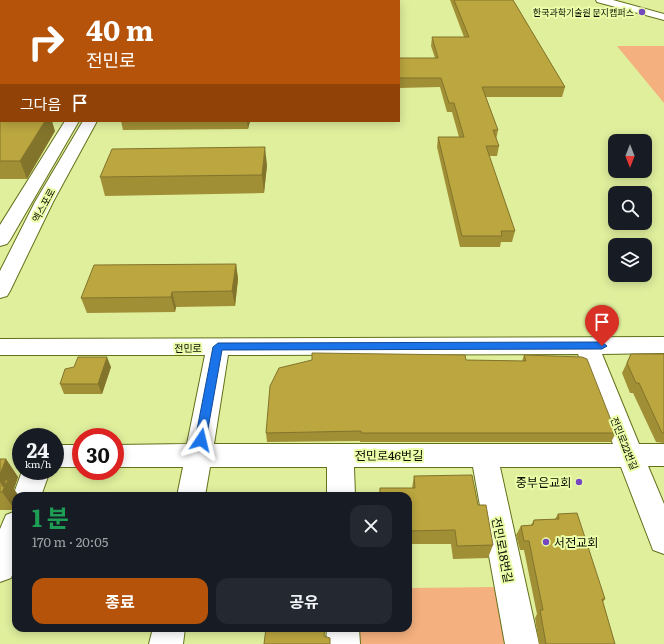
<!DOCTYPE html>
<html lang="ko">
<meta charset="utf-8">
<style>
:root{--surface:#171b24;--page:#242831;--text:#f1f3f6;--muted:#9ea1a6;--accent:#b45309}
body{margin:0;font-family:Literata,"Noto Sans KR",serif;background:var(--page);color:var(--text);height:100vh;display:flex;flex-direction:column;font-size:15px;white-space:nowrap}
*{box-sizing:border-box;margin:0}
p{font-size:13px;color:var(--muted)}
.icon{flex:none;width:22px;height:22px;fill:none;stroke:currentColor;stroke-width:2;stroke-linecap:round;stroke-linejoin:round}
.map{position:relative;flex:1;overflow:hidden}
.panel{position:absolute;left:12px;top:492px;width:400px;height:140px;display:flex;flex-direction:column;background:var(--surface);border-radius:12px;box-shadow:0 2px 10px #0003}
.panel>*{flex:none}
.hud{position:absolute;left:0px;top:0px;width:400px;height:122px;box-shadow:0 2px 10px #0003;background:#b45309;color:#fff;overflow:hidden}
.needle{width:26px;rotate:180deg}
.fabs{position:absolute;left:608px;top:134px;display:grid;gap:8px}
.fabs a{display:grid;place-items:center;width:44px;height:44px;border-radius:8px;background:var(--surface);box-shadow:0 2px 10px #0003;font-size:20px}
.speed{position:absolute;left:12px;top:428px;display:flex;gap:8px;font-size:20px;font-weight:700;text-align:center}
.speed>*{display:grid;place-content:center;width:52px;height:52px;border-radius:50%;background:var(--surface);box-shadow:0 2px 10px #0003;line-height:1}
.speed small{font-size:10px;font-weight:400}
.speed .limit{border:6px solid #d22;background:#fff;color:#111}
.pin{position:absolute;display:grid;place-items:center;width:34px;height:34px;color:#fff;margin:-41px -17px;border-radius:50% 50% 50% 0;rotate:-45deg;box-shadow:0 0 4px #0007}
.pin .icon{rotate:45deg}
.me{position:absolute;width:44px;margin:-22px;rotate:10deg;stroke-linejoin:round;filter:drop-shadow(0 0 3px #0008)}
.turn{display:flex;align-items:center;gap:14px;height:84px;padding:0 20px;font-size:18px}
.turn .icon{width:52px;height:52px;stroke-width:2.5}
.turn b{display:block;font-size:28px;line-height:34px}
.then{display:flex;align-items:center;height:38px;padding:0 20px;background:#0003;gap:8px;font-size:15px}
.round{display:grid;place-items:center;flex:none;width:42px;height:42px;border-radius:12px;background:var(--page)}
.head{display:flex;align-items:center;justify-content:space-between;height:68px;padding:0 20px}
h1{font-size:24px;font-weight:700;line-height:30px;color:#1e9e55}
.primary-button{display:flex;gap:8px;margin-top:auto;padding:8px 20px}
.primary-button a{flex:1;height:46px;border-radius:12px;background:var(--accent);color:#fff;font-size:16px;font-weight:700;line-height:46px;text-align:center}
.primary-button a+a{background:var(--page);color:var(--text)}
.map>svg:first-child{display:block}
.green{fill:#f4b07e}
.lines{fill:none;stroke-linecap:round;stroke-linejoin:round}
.minor-casing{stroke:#64701b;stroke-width:2}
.major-casing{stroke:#64701b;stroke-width:2}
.minor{fill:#fff;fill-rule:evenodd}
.major{fill:#fff;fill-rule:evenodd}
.wall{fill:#a18f36}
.shaded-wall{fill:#83742c}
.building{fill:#bba63f;stroke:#83742c}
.route{fill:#1a73e8;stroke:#114b97}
.poi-dot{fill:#7648c0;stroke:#ecfda9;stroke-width:1.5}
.labels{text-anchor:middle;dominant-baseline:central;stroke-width:4;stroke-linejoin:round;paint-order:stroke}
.far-poi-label{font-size:9px;fill:#0b0f00;stroke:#ecfda9;text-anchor:end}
.street-label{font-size:10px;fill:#0b0f00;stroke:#ecfda9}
.near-street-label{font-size:12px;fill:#0b0f00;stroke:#ecfda9}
.near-poi-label{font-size:12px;fill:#0b0f00;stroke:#ecfda9;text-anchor:end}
</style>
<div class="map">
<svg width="664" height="644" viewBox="0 0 664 644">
<rect width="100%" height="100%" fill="#dfef9c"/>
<g class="green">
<polygon points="617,46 664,46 664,103"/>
<polygon points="498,587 509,644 357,644 357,628 408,628 408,588"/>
</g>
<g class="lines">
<defs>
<g id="minor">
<polygon points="100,0 111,0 100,1"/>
<polygon points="596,0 613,0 664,14 664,20 597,2"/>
<rect x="0" y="3" width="1" height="6"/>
<rect x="0" y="26" width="1" height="8"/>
<rect x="0" y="53" width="1" height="8"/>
<rect x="0" y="81" width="1" height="8"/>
<path d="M664 337V353L602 354 639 444H664V466H648L664 504V554L653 550 621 467H500L539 644H505L473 467H354L355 496H327V467H210L205 496H177L183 467H115V445L187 444 205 355H0V339ZM578 354 613 444H214L228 355Z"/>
<rect x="55" y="445" width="26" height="22"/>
<polygon points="22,471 50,471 41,496 16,496 16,503 13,496"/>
<polygon points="16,511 16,565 11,578 0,582 0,529 6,515"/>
<polygon points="153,628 185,628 183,644 149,644"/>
<polygon points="327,628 359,628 360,644 326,644"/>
</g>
<g id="major">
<rect x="139" y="0" width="10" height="1"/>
<polygon points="65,121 79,121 10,240 7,244 0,246 0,225"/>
<polygon points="83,121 97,121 53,202 10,291 7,296 0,298 0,271 35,202"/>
</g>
</defs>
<use href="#minor" class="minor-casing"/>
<use href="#major" class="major-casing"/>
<use href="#minor" class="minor"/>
<use href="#major" class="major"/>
</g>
<g class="wall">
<polygon points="450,0 513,0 565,87 562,97 486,97 498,130 496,140 499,146 497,156 489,156 515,231 512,242 501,242 500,247 460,247 437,147 438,137 459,137 452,112 447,112 440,87 399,88 399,58 435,58 431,46 432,37 464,37"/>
<polygon points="0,114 55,131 27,179 0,179"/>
<polygon points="121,121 250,121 248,129 123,130"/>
<polygon points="267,165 264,193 105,196 100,177"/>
<polygon points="236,264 238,279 235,306 176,307 175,312 87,313 81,298"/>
<polygon points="631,354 664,354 664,443 656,442 633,393 630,393 622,373"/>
<polygon points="524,355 616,433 611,442 360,442 360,441 267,442 266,433 466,360 522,361"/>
<polygon points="74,367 111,367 102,394 64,394 60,384"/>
<polygon points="0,459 6,459 18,477 14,489 15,510 0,510"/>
<polygon points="414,476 478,505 493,545 488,558 453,559 451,544 408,544 408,496 379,496 380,488 412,488"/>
<polygon points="558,514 605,599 603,602 615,644 539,644 535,618 537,614 524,550 520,550 516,535 521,526 531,525 534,520 555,519"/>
</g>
<g class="shaded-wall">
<polygon points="45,121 52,121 55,131 27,179 20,161"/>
<polygon points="247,121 250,121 248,129"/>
<polygon points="265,147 267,165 264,193 262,175"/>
<polygon points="236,264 238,279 235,306 232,291"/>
<polygon points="172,292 176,307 175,312 171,297"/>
<polygon points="107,357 111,367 102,394 98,384"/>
<polygon points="6,459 18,477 14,489 19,496 16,496 16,508 15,510 2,492 3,487 0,480 0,474"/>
</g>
<g class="building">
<polygon points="254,0 295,0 295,1 253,1"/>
<rect x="320" y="0" width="43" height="1"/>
<polygon points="454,0 513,0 565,87 482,87 498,130 493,130 499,146 486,146 515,231 501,231 502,236 462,236 438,137 464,137 454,103 449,103 441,78 399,78 399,58 438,58 432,37 469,37"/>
<polygon points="0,114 1,114 1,121 45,121 20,161 0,161"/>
<polygon points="265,147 262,175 100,177 112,149"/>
<polygon points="236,264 232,291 172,292 171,297 81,298 94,265"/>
<polygon points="312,353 465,355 466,360 526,361 524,355 582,357 587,359 616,433 361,433 361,431 266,433 270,386 279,368 312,360"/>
<polygon points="631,354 664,354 664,433 662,433 639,383 636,383 627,363"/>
<polygon points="78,357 107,357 98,384 60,384 65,369 74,367"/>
<polygon points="0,459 6,459 0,474"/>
<polygon points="472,475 478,505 486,505 493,545 457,546 455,530 408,531 408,496 380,496 380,488 415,488 414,476"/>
<polygon points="0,480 3,487 5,485 5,480 8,480 2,492 0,492"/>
<polygon points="577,513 605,599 602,599 615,644 546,644 540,610 543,610 529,541 524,541 521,526 533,525 534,520 559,519 558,514"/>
<polygon points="266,628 325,628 324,636 330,638 330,644 264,644"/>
</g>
<polygon class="route" points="602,342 607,346 602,349 222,350 206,440 205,443 201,445 197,443 195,440 213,347 218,343"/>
<g class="poi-dot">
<circle cx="642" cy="12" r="4"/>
<circle cx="579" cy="482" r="4"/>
<circle cx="546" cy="542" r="4"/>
</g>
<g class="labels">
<g class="far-poi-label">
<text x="634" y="12">한국과학기술원 문지캠퍼스</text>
</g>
<g class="street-label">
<text transform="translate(43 205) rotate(-62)">엑스포로</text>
<text x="188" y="347">전민로</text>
<text transform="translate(625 443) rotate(68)">전민로22번길</text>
</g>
<g class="near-street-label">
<text x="389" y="455">전민로46번길</text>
<text transform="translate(503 550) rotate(79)">전민로18번길</text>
</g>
<g class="near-poi-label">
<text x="571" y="482">중부은교회</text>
<text x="554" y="542" text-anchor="start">서전교회</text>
</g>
</g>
</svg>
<div class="fabs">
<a><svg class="needle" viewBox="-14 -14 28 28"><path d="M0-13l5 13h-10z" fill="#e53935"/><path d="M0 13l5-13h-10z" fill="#9ea1a6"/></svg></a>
<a><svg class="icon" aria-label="search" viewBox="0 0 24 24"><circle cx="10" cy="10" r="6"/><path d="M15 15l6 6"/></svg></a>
<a><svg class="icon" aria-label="layers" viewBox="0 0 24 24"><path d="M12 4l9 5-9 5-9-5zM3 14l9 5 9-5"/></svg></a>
</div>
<div class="speed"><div>24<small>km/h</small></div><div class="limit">30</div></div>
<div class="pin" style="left:602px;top:346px;background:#d93025"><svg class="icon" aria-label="arrive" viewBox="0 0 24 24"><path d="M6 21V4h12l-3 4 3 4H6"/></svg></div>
<svg class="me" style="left:201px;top:440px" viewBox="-20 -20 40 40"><path d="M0-17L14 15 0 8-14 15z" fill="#1a73e8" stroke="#fff" stroke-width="4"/></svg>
<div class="hud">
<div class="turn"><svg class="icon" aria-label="right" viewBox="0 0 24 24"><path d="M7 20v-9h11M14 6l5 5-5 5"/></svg><div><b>40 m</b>전민로</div></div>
<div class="then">그다음<svg class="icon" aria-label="arrive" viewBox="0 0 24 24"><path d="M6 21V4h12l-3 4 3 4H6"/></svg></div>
</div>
<section class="panel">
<div class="head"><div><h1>1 분</h1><p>170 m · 20:05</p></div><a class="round"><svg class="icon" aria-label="close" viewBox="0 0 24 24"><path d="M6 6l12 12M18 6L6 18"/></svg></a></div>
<div class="primary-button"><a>종료</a><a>공유</a></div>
</section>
</div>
